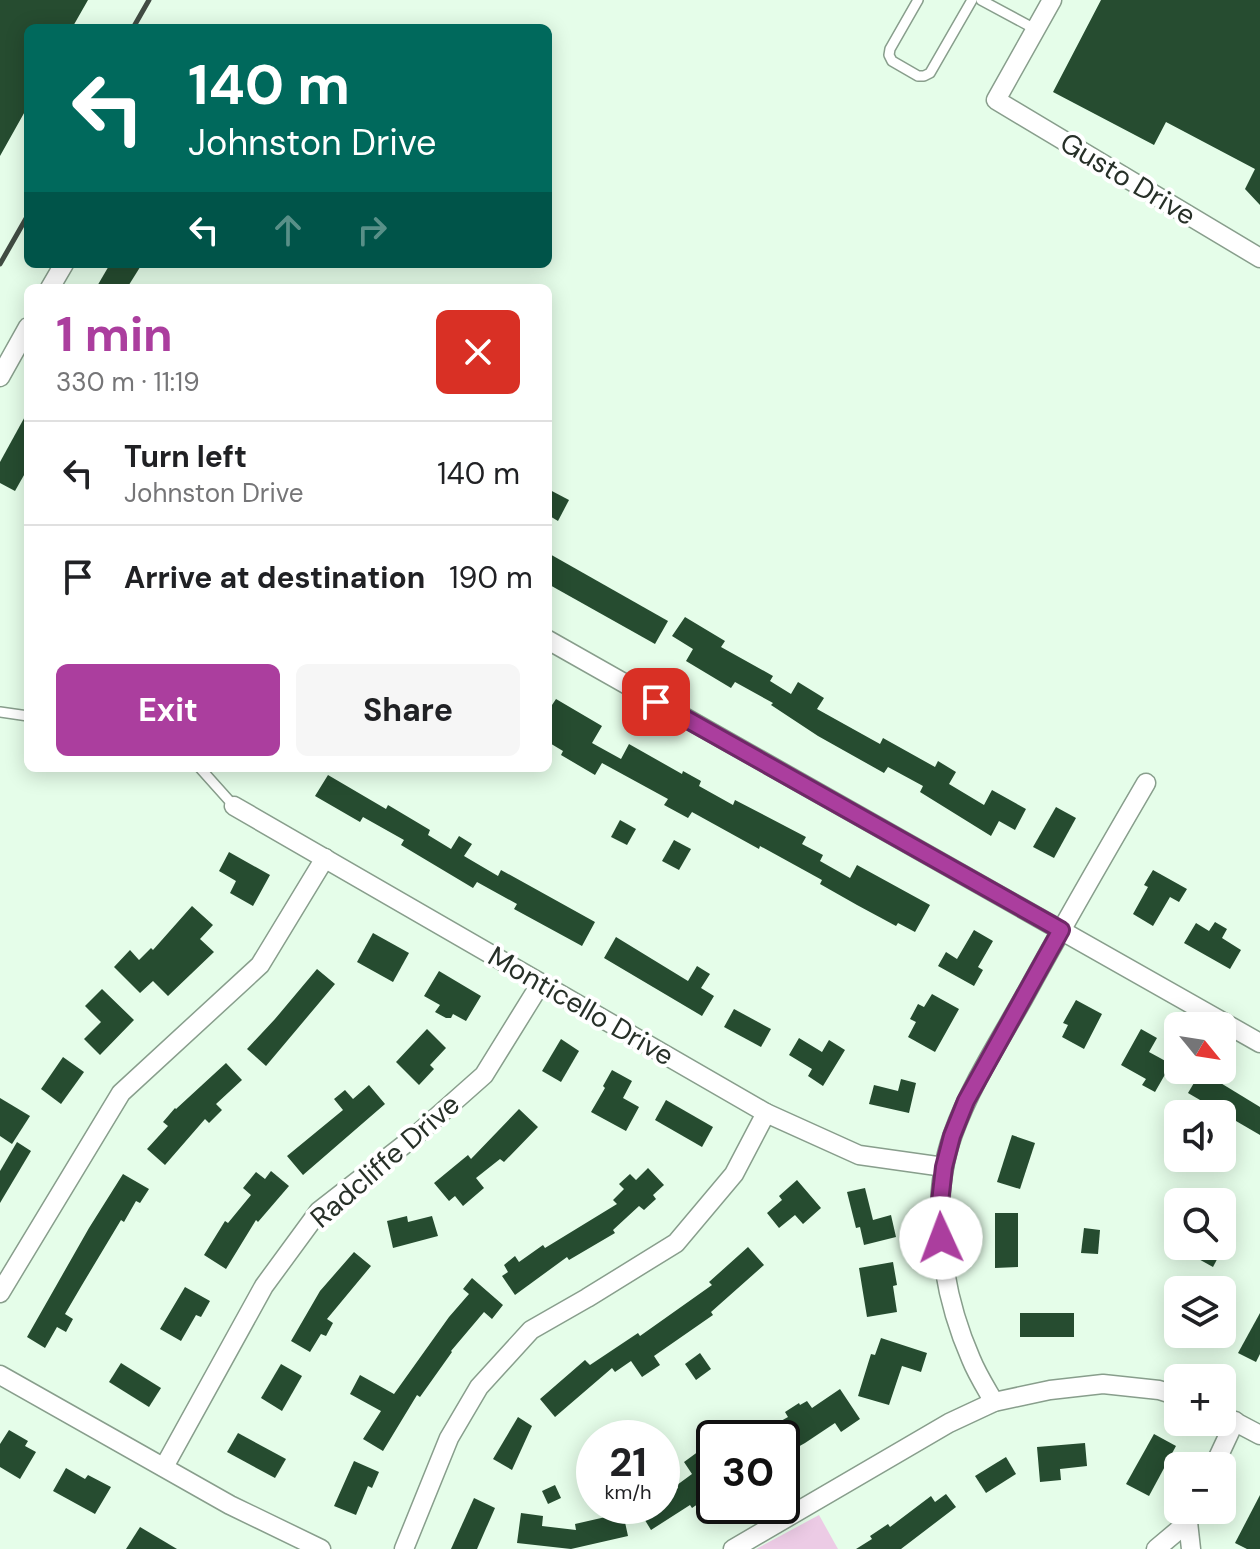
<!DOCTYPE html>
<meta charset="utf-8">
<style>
:root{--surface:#fff;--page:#f6f6f6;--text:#202124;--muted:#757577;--line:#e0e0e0;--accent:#ab3e9e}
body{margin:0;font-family:"DM Sans",sans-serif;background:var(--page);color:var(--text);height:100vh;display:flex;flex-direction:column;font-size:30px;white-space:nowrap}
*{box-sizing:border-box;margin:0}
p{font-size:26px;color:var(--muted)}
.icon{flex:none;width:44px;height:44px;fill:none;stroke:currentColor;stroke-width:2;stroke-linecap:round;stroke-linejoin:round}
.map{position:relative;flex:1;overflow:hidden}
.drawer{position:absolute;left:24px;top:284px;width:528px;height:488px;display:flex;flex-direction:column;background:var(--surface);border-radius:12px;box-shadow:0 4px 20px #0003}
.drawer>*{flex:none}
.hud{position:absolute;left:24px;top:24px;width:528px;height:244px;border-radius:12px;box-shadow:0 4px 20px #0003;background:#00695c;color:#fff;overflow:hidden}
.needle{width:52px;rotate:120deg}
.buttons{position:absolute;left:1164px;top:1012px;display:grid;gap:16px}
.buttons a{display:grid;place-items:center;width:72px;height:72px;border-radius:12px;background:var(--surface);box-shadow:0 4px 20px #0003;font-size:40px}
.speed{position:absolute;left:576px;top:1420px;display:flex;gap:16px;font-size:40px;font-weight:700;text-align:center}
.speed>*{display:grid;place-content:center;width:104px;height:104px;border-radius:50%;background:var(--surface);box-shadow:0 4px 20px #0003;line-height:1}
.speed small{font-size:20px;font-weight:400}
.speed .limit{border:4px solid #111;border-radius:12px;background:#fff;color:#111}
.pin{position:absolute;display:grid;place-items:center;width:68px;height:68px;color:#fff;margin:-34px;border-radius:16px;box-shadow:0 4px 12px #0006}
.me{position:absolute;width:88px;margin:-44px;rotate:358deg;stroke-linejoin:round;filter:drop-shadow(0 0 6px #0008)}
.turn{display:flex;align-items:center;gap:28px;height:168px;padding:0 32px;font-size:36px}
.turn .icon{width:104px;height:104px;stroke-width:2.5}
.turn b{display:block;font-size:56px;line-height:68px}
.lanes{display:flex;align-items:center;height:76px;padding:0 32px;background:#0003;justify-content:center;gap:40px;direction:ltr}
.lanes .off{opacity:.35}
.round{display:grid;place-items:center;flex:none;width:84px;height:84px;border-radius:12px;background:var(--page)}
.head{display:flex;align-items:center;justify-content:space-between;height:136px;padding:0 32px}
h1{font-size:48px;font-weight:700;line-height:60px;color:var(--accent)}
.primary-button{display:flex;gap:16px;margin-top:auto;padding:16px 32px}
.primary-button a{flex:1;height:92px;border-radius:12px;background:var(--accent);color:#fff;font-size:32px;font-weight:700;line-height:92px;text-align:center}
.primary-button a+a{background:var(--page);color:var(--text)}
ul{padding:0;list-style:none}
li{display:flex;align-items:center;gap:24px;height:104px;padding:0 32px;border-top:2px solid var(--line)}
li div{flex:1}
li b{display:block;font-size:30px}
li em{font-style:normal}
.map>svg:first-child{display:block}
.green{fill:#eccbe5}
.building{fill:#264c30}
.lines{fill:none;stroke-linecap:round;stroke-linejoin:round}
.service-casing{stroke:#889e8c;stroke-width:12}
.minor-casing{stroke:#889e8c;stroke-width:21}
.service{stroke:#fff;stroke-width:9}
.minor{stroke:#fff;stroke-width:18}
.rail{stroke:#414c43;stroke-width:5}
.route-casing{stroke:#6f2867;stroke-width:20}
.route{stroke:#ab3e9e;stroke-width:14}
.labels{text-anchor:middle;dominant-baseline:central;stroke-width:8;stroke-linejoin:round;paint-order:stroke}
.street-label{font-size:28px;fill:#273028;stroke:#fff}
</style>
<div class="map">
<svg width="1260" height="1549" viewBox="0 0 1260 1549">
<rect width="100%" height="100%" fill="#e5fde9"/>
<polygon class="green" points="819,1515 838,1549 756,1549"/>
<g class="building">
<polygon points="0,0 88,0 72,28 28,28 28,106 0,156"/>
<polygon points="1101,0 1260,0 1260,205 1245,189 1255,169 1166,122 1154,145 1053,92"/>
<polygon points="110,264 142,264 127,288 96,288"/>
<polygon points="28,411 28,468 15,491 0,483 0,462"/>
<polygon points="548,489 569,500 558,521 548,515"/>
<polygon points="548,553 668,621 655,644 548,584"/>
<polygon points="685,617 725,641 721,647 773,676 770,681 791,694 798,682 824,698 817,709 880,744 883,738 935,767 938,761 956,772 949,784 984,805 992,790 1026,809 1015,830 999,821 991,836 920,792 923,786 888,767 884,773 818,736 771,705 773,703 735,682 731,688 686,661 693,649 672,636"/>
<polygon points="556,699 602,726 592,743 621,759 629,744 682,774 683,771 701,781 699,786 733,805 735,800 806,837 802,844 823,855 820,861 850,878 857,865 930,905 915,932 898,923 896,926 857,905 820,884 822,880 760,846 759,849 692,812 688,818 664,805 668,799 602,763 595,775 561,755 563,751 548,742 548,702 552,705"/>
<polygon points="328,775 386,809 388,805 430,830 428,835 451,849 459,836 472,844 464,856 498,876 501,870 595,922 582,946 514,909 517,904 477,882 473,888 401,845 404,840 363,817 360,822 315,796"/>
<polygon points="1056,807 1076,818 1054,858 1033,847"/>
<polygon points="620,820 636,829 627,845 611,837"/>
<polygon points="674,840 691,849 679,870 662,861"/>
<polygon points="229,852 270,875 253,906 230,893 236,881 219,871"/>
<polygon points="1153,870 1187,889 1179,902 1170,897 1153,926 1133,914 1148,887 1144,885"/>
<polygon points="192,906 213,925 200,939 214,952 168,996 153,981 140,993 114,967 130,950 139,960 151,948 153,950"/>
<polygon points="1215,922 1227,929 1222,938 1241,950 1230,969 1184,943 1196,923 1209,931"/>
<polygon points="974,930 993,941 978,967 983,970 974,986 938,966 946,952 957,959"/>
<polygon points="373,933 409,953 393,982 357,962"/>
<polygon points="616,937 688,981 697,966 710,974 701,988 714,996 702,1016 604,958"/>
<polygon points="317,969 335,984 266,1066 247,1049 275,1019"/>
<polygon points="439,971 481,996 466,1021 453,1014 451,1018 446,1018 435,1012 440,1005 424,996"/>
<polygon points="102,989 134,1020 100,1055 84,1039 101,1022 85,1006"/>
<polygon points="932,994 959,1009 935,1052 908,1037 916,1022 910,1019 918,1004 924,1007"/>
<polygon points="1076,1000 1102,1014 1084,1049 1062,1037 1068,1025 1063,1023"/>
<polygon points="734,1009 771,1029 761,1047 724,1027"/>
<polygon points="427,1029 446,1048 430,1065 434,1069 419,1085 396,1062"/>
<polygon points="1141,1029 1157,1038 1149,1052 1171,1064 1155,1092 1142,1085 1146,1079 1121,1065"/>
<polygon points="799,1038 822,1052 829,1040 845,1050 823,1086 808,1076 812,1069 789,1055"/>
<polygon points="561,1039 579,1051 561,1082 542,1071"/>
<polygon points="63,1057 84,1072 61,1104 41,1089"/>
<polygon points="226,1063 242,1080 216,1104 222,1110 209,1123 205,1119 165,1165 147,1149 168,1126 163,1122 175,1108 176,1109"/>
<polygon points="612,1070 632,1081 623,1098 639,1107 626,1131 591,1112 605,1088 603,1086"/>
<polygon points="1201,1071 1260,1107 1260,1135 1188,1093"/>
<polygon points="901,1079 916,1083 909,1113 869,1104 874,1085 898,1091"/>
<polygon points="369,1085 385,1104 303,1175 287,1156 343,1110 334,1099 345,1090 353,1099"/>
<polygon points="0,1098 30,1116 12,1144 0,1136"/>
<polygon points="666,1100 713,1127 702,1147 655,1120"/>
<polygon points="519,1109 538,1127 504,1162 500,1159 476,1178 484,1188 463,1206 455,1196 449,1201 434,1183 468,1155 471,1159"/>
<polygon points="1012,1135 1035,1143 1020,1189 997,1182"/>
<polygon points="17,1142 31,1151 0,1203 0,1171"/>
<polygon points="648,1168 664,1185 653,1195 656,1199 644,1210 639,1206 613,1230 615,1233 569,1260 567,1257 515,1295 502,1276 508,1272 504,1265 515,1256 519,1262 543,1245 545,1248 617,1204 613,1200 624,1189 619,1184 630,1174 636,1180"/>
<polygon points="271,1171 289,1186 258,1222 256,1220 226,1269 204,1255 225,1221 228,1223 251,1195 243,1188 256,1172 265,1179"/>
<polygon points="123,1174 149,1189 140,1203 136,1201 124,1222 121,1220 82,1285 65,1314 73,1319 66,1332 57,1327 45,1348 27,1337 89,1228"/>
<polygon points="797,1180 821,1208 803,1224 795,1215 779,1228 767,1213 782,1200 779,1196"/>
<polygon points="865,1188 873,1220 891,1215 896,1237 864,1245 860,1227 856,1228 847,1192"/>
<polygon points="995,1213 1018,1213 1018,1267 995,1268"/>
<polygon points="407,1216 408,1222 432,1216 438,1236 393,1248 387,1221"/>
<polygon points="1084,1228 1100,1230 1098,1254 1081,1253"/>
<polygon points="1201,1246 1224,1246 1213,1267 1195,1257"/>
<polygon points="748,1247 764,1265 711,1312 713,1315 654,1356 660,1365 642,1377 631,1361 615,1372 612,1368 555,1417 540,1399 585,1360 590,1365 638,1333 640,1336 712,1285 709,1282"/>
<polygon points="354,1252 371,1266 327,1319 333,1323 326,1336 321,1334 310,1352 291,1341 320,1291"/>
<polygon points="893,1262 897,1285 893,1286 897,1312 867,1317 859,1268"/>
<polygon points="472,1278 503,1305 492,1319 484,1312 451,1351 452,1352 420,1397 417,1395 383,1451 363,1439 381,1411 350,1394 360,1375 394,1394 449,1317 469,1294 463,1289"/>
<polygon points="185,1287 210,1301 201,1317 196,1315 181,1341 160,1329"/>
<rect x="1020" y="1313" width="54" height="24"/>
<polygon points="1260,1313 1260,1354 1256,1362 1238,1353"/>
<polygon points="881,1338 927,1353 921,1372 902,1366 889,1405 858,1396 871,1354 875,1355"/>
<polygon points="700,1353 711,1369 696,1380 685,1364"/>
<polygon points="121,1363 161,1388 149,1407 109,1382"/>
<polygon points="281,1364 302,1376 282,1411 261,1398"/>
<polygon points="840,1389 860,1419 841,1432 835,1423 805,1443 782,1456 782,1438 751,1438 788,1417 785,1412 799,1403 800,1405 807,1401 812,1408"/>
<polygon points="518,1417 532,1426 512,1470 493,1459"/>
<polygon points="9,1430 28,1441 25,1446 36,1452 20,1479 0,1467 0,1444"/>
<polygon points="238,1433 286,1459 275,1478 227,1452"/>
<polygon points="1154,1434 1176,1446 1149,1496 1126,1484"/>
<polygon points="1085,1443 1087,1466 1060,1469 1061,1480 1040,1482 1037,1447"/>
<polygon points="699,1451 707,1462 714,1458 714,1493 692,1508 690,1505 651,1530 640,1512 649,1506 662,1506 662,1498 678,1488 677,1485 692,1474 684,1462"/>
<polygon points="1006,1457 1016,1474 986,1493 975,1476"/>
<polygon points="354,1461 379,1472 372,1488 368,1486 356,1515 334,1506"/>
<polygon points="66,1468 85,1479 88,1475 111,1487 95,1514 53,1491"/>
<polygon points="555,1485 561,1498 548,1504 542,1491"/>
<polygon points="946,1494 956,1507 901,1549 856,1549 872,1539 870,1536 888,1524 890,1527 931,1496 935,1502"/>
<polygon points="1260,1495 1260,1549 1247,1549 1235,1543"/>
<polygon points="474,1498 495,1508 477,1549 451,1549"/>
<polygon points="521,1513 543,1516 542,1526 576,1530 575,1524 623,1513 628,1536 571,1549 517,1543"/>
<polygon points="140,1527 177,1549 126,1549"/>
</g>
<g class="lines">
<defs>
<g id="service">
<polyline points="918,0 890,49 889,55 892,61 918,76 924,76 930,73 972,0"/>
<polyline points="981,0 1035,29"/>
<polyline points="0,712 28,716"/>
<polyline points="200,768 234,806"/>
</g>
<g id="minor">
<polyline points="1052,0 996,100 1260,258"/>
<polyline points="50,288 64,264"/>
<polyline points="0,377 28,327"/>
<polyline points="548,640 1260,1043"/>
<polyline points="234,806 766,1113 859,1155 944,1167"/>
<polyline points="0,1293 121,1093 260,965 325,858"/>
<polyline points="0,1375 230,1505 321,1549"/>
<path d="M994 1402C986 1388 977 1374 971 1359 942 1293 928 1203 953 1134 970 1087 998 1043 1023 999 1063 926 1104 855 1146 783"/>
<polyline points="1222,1415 1260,1435"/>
<polyline points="1214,1466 1235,1421"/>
<polyline points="164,1467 264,1286 319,1211 414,1137 484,1075 541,983"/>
<polyline points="1188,1522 1191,1549"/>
<polyline points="404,1549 449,1438 479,1387 531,1330 587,1298 676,1243 734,1174 766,1113"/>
<polyline points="733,1549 949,1423 994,1402 1050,1390 1103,1384 1159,1390 1178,1396"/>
<polyline points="1156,1549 1188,1522 1193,1510"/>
</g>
</defs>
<use href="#service" class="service-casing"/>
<use href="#minor" class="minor-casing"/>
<use href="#service" class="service"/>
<use href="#minor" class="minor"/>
<g class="rail">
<polyline points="133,28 149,0"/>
<polyline points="0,264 28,215"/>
</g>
</g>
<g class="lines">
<defs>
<polyline id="route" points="656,702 1061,930 966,1101 952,1136 944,1167 940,1202 941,1238"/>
</defs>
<use href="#route" class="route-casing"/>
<use href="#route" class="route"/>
</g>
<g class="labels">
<g class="street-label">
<text transform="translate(1128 179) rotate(31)">Gusto Drive</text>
<text transform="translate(581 1006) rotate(30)">Monticello Drive</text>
<text transform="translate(385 1161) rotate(-41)">Radcliffe Drive</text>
</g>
</g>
</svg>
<div class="buttons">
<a><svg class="needle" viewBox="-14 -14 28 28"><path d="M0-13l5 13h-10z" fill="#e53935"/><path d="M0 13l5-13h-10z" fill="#757577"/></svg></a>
<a><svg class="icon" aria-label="sound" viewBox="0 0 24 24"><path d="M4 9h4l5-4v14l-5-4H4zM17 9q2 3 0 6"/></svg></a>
<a><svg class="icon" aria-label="search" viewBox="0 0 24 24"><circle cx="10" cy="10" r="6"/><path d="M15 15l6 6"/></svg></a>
<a><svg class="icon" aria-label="layers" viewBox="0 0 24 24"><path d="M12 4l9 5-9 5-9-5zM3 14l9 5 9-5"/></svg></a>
<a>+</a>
<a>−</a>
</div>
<div class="speed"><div>21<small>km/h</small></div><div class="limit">30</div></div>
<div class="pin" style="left:656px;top:702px;background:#d93025"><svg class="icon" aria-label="arrive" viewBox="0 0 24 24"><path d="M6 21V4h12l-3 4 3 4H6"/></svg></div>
<svg class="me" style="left:941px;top:1238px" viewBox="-20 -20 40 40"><circle r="19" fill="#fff"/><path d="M0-13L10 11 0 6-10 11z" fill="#ab3e9e"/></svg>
<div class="hud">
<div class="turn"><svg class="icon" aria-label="left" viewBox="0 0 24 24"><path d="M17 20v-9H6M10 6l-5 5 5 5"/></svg><div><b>140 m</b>Johnston Drive</div></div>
<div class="lanes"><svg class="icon" aria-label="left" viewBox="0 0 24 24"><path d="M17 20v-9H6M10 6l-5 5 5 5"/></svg><svg class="icon off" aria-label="ahead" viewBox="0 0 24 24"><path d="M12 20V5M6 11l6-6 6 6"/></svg><svg class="icon off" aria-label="right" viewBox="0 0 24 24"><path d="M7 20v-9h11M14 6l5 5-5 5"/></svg></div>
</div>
<section class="drawer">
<div class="head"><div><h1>1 min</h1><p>330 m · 11:19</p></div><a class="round" style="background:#d93025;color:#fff"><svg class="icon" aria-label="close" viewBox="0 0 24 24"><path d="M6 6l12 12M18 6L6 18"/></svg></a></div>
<ul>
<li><svg class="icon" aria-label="left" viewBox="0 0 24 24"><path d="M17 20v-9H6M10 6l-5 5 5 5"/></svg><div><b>Turn left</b><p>Johnston Drive</p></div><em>140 m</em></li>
<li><svg class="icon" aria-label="arrive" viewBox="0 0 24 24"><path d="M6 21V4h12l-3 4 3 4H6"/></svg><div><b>Arrive at destination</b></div><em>190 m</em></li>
</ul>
<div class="primary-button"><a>Exit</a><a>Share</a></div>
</section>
</div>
